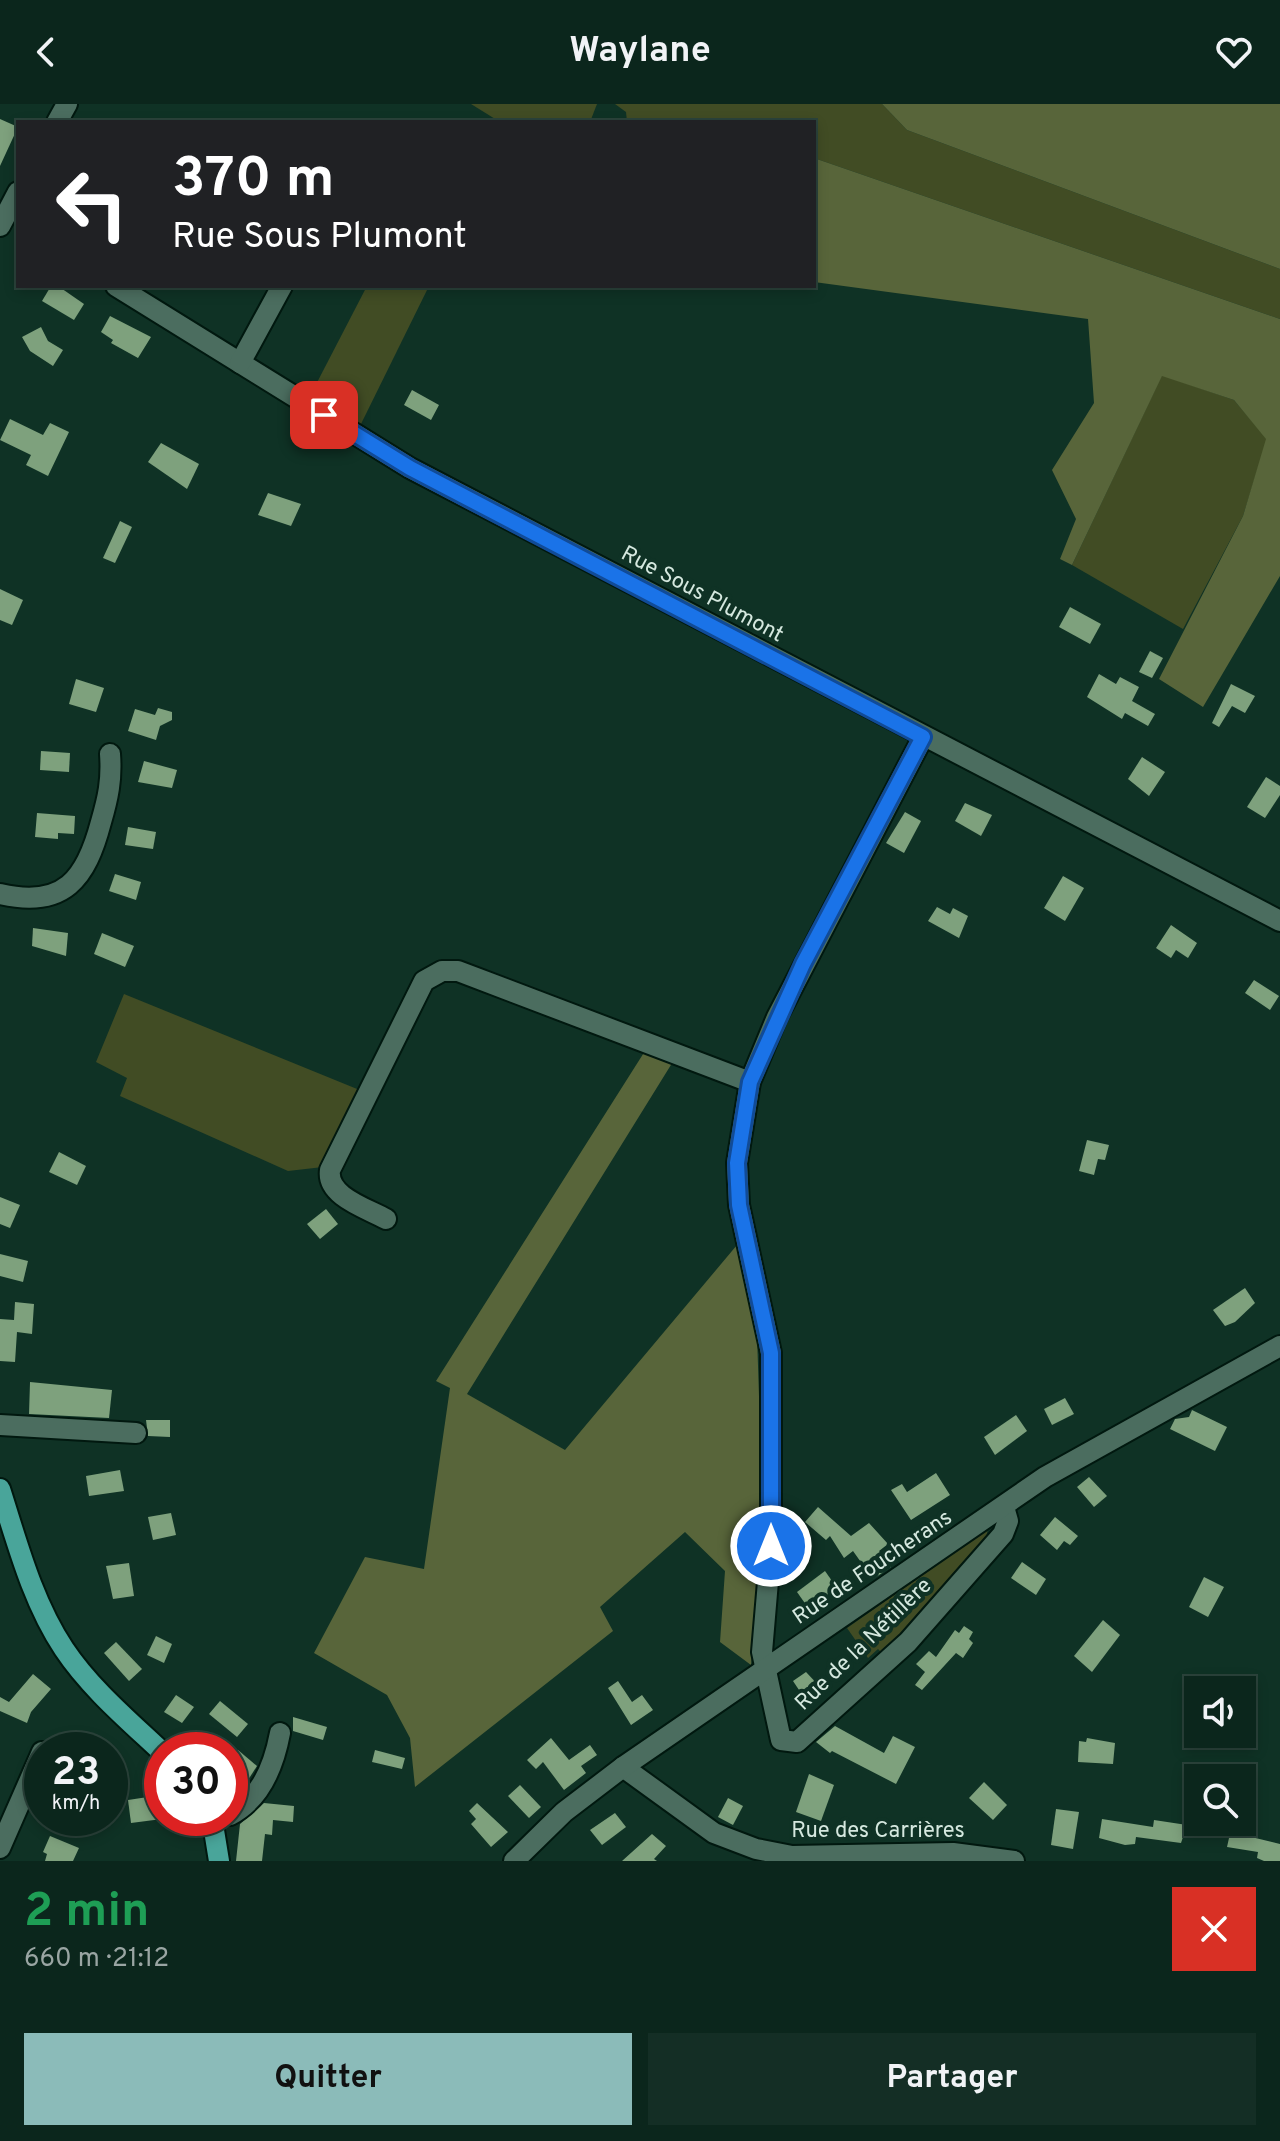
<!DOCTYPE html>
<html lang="fr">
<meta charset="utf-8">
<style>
:root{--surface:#0b261c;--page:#142e25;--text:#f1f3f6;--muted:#9aa5a3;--line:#2b433b;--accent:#8bbbb9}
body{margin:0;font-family:Overpass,sans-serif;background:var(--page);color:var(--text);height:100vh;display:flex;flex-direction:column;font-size:30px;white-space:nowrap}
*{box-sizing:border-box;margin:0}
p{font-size:26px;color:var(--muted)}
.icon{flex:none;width:44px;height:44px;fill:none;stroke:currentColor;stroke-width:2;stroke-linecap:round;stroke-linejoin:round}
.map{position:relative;height:1757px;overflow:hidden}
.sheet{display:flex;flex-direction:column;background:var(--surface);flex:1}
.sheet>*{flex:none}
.banner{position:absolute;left:16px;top:16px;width:800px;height:168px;border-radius:0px;box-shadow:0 4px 12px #0003,0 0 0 2px var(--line);background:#202124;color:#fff;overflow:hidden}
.controls{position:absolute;left:1184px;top:1572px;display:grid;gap:16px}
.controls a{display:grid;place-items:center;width:72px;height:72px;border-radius:0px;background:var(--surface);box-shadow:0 4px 12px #0003,0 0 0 2px var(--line);font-size:40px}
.speed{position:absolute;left:24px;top:1628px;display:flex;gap:16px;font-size:40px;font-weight:700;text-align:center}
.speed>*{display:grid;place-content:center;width:104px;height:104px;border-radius:50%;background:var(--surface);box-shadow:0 4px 12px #0003,0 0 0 2px var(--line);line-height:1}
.speed small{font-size:20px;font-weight:400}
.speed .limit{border:12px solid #d22;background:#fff;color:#111}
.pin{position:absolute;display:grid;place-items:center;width:68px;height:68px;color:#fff;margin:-34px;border-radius:16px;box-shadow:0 4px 12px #0006}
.me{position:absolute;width:88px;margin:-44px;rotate:0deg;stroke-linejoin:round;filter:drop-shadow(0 0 6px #0008)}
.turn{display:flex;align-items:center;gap:28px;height:168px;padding:0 24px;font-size:36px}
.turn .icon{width:104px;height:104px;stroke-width:2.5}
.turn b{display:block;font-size:56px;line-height:68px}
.round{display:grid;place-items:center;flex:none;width:84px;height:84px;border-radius:0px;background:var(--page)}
.headline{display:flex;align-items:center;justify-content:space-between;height:136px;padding:0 24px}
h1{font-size:48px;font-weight:700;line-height:60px;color:#1e9e55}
.cta{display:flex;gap:16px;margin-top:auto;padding:16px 24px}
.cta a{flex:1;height:92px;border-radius:0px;background:var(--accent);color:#111;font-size:32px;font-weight:700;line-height:92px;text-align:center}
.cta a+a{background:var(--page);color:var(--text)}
header{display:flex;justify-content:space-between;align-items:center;height:104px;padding:0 24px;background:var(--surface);font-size:36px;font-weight:700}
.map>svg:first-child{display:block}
.green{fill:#414c24}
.forest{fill:#58653a}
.building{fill:#7ea17d}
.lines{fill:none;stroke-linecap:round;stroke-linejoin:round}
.minor-casing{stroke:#01180f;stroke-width:24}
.major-casing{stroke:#01180f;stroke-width:24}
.minor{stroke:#4b6d5f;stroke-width:20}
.major{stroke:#49a59a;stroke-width:20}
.route-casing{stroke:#114b97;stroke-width:20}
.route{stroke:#1a73e8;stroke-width:14}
.labels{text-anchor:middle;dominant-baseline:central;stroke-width:8;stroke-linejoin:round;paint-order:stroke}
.street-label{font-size:22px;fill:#d5e8df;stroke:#0f3225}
</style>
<header><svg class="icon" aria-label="back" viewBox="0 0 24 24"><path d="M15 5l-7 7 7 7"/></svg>Waylane<svg class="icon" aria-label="heart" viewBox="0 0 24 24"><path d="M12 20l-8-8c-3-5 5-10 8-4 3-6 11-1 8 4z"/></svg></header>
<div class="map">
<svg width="1280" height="1757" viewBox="0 0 1280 1757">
<rect width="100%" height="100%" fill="#0f3225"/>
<g class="green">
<polygon points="471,0 597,0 590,18 500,18"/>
<polygon points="615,0 882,0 907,26 1280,165 1280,215 814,54 814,18 627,18 626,8"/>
<polygon points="367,182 429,182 360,322 310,292"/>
<polygon points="1162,271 1234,296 1267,335 1243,412 1183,525 1072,461"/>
<polygon points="124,890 362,987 323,1063 288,1067 120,992 127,974 96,958"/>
<polygon points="988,1425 985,1437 883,1550 878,1545 868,1554 847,1524"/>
</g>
<g class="forest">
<polygon points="882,0 1280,0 1280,165 907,26"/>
<polygon points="814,54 1280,215 1280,472 1203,603 1159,575 1243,412 1266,335 1234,296 1162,272 1072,461 1060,455 1076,415 1052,366 1094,299 1088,215 814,178"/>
<polygon points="645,947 674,956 467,1290 565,1346 737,1141 757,1231 763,1414 751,1561 720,1538 725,1467 685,1428 600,1503 613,1527 415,1683 410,1634 387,1591 314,1549 365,1453 424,1465 450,1284 436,1277"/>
</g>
<g class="building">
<polygon points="0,15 18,23 0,62"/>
<polygon points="51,182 58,182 84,200 74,216 42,197"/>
<polygon points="110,212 151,233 138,254 111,239 113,236 101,228"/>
<polygon points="41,223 48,237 63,246 53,262 30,247 22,233"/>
<polygon points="412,286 439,301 431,316 404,301"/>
<polygon points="10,315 43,331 50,319 69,328 48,372 26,361 31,351 0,336"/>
<polygon points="161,339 199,360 187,385 148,358"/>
<polygon points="268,389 301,400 291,422 258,411"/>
<polygon points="120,417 132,423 115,459 103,454"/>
<polygon points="0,485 23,496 12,521 0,516"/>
<polygon points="1070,503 1101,520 1090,540 1059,523"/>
<polygon points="1150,547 1163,554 1152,574 1139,568"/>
<polygon points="1099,570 1116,580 1120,573 1139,583 1132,597 1155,610 1148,622 1125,609 1122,615 1087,593"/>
<polygon points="76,575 104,584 96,608 69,600"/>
<polygon points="1231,580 1255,592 1245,609 1232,602 1219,623 1212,619"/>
<polygon points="158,604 172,608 172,616 160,622 156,636 128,627 135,605 155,611"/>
<polygon points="41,647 70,649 69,668 40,666"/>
<polygon points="1142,653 1165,668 1149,692 1128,675"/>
<polygon points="144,657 177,666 172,684 138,678"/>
<polygon points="1266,673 1280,682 1280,691 1265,714 1247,703"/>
<polygon points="965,699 992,711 981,732 955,717"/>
<polygon points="905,708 921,717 904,749 886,739"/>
<polygon points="37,709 75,712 74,730 58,729 58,735 35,733"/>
<polygon points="128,723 156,728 153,745 125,741"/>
<polygon points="115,770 141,778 136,796 109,787"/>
<polygon points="1063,772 1084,784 1065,817 1044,804"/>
<polygon points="937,803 950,810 953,804 968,812 959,834 928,817"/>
<polygon points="1171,821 1197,839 1188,854 1176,846 1171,854 1156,844"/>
<polygon points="33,824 68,829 66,852 32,842"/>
<polygon points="102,829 134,842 125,863 94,850"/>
<polygon points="1254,876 1279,892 1270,906 1245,889"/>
<polygon points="1087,1036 1109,1041 1105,1056 1098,1055 1094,1071 1079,1067"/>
<polygon points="59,1048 86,1062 77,1081 49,1068"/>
<polygon points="0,1093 20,1101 10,1124 0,1120"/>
<polygon points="326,1105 338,1120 320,1135 307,1120"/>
<polygon points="0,1150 28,1157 23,1178 0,1172"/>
<polygon points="1245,1184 1255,1199 1235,1218 1225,1222 1213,1206"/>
<polygon points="15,1198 34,1200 32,1230 17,1228 15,1258 0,1257 0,1215 14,1216"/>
<polygon points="30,1278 112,1286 109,1314 29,1310"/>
<polygon points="1065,1294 1074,1310 1052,1321 1044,1305"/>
<polygon points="1192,1306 1227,1323 1215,1347 1170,1325 1175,1315 1189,1313"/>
<polygon points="1016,1311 1027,1327 995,1351 984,1333"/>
<polygon points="146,1316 170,1316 170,1333 148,1332"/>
<polygon points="120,1366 124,1387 89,1392 86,1372"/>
<polygon points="936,1369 950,1391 911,1416 891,1386 902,1380 907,1388"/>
<polygon points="1089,1373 1107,1392 1094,1403 1077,1383"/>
<polygon points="818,1403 851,1432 869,1419 888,1440 879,1447 891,1463 873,1475 853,1447 844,1454 830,1432 826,1436 805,1418"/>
<polygon points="171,1409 176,1431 153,1436 148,1413"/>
<polygon points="1055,1413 1078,1432 1070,1441 1064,1437 1057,1446 1040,1431"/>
<polygon points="1022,1458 1046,1475 1036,1491 1011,1474"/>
<polygon points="129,1459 134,1492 113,1495 106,1462"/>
<polygon points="825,1467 837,1484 809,1505 797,1488"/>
<polygon points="1204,1473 1224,1483 1208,1513 1189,1503"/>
<polygon points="1103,1516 1120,1531 1092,1568 1074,1552"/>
<polygon points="964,1522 973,1528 969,1535 973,1539 963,1554 956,1549 922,1586 915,1581 925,1568 916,1560 929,1547 936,1553 955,1526 959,1529"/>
<polygon points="156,1532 172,1540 164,1559 147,1551"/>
<polygon points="116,1538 142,1565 129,1577 104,1549"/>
<polygon points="806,1568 821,1584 805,1595 793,1577"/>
<polygon points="33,1570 51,1585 31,1608 27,1619 0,1607 0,1593 9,1598"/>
<polygon points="618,1577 632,1598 642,1591 653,1606 631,1621 608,1584"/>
<polygon points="176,1591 194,1603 182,1619 164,1608"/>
<polygon points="220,1597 248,1620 237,1633 209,1610"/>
<polygon points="293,1613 327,1623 323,1636 293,1627"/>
<polygon points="835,1622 884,1649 893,1632 915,1643 896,1680 832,1647 830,1649 816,1638"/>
<polygon points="551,1634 569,1656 590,1641 597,1651 581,1662 586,1669 564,1686 543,1658 536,1665 527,1656"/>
<polygon points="1087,1634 1115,1639 1113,1660 1078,1658 1079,1637 1086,1638"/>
<polygon points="238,1646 257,1662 248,1676 230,1661"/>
<polygon points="375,1646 405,1654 402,1665 372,1658"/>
<polygon points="809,1670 834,1681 821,1717 796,1708"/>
<polygon points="984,1678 1007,1701 993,1716 969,1694"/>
<polygon points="520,1681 541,1703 529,1714 508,1692"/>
<polygon points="161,1691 162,1715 131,1719 128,1696"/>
<polygon points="728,1694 743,1702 733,1721 718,1713"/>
<polygon points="264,1699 294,1702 293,1718 273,1716 272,1731 265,1730 262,1757 236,1757 240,1720"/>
<polygon points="477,1699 508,1728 491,1743 471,1720 476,1715 469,1707"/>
<polygon points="1056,1705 1079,1708 1073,1745 1051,1741"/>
<polygon points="615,1709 626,1723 602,1741 590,1726"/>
<polygon points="1102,1715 1153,1723 1154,1716 1187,1721 1181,1739 1136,1733 1135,1740 1125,1741 1099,1734"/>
<polygon points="1205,1718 1236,1718 1236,1721 1244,1722 1243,1731 1280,1740 1280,1757 1264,1757 1257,1754 1258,1748 1227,1743 1229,1734 1203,1730"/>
<polygon points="652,1730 666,1742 654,1755 657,1757 622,1757"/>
<polygon points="50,1732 79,1744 73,1757 45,1757 47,1750 43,1748"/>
</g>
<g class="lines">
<defs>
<g id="minor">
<polyline points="57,18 67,0"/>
<polyline points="0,122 18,88"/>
<polyline points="116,182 410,364 1280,817"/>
<polyline points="240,259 282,182"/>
<polyline points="923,633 777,913 750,978 737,1059 739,1101 771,1249 771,1442 762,1548 781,1636 797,1638 908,1538 1003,1430 1008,1417 1004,1403"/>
<path d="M0 790C64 805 86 775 101 718 108 694 112 676 110 650"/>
<path d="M386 1115C366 1104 326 1092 330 1066L424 877 442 867H458L750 978"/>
<polyline points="0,1321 136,1329"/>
<polyline points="623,1663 714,1729 756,1745 792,1752 953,1749 1014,1757"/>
<path d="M230 1711C261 1695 274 1661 280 1629"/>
<polyline points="0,1744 42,1648"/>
<polyline points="514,1757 564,1708 623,1663 1045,1373 1280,1242"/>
</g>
<g id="major">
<path d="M0 1385C17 1438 32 1497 64 1545 90 1584 128 1616 162 1648"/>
<polyline points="212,1714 219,1757"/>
</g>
</defs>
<use href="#minor" class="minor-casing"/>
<use href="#major" class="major-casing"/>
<use href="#minor" class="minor"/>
<use href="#major" class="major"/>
</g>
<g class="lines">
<defs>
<polyline id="route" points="324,311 410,364 923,633 803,860 750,978 737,1059 739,1101 771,1249 771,1442"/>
</defs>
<use href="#route" class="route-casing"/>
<use href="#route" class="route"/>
</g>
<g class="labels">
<g class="street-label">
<text transform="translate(702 491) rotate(28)">Rue Sous Plumont</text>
<text transform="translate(873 1464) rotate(-34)">Rue de Foucherans</text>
<text transform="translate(864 1541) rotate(-44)">Rue de la Nétillère</text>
<text x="878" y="1727">Rue des Carrières</text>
</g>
</g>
</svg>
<div class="controls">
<a><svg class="icon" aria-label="sound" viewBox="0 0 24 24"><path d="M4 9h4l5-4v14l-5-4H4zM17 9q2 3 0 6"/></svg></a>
<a><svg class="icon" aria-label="search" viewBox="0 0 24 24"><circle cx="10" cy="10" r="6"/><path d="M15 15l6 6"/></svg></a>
</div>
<div class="speed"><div>23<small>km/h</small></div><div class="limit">30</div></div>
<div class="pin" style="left:324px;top:311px;background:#d93025"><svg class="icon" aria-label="arrive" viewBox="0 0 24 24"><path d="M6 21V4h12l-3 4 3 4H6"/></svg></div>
<svg class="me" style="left:771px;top:1442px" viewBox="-20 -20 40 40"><circle r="17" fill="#1a73e8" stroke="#fff" stroke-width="3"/><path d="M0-11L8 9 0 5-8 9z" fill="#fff"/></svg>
<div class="banner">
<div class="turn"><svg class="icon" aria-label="left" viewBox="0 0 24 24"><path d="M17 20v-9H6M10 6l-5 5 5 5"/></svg><div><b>370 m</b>Rue Sous Plumont</div></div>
</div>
</div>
<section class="sheet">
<div class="headline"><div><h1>2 min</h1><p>660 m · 21:12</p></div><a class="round" style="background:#d93025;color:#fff"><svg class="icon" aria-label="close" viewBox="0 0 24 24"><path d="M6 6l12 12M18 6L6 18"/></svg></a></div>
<div class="cta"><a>Quitter</a><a>Partager</a></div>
</section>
